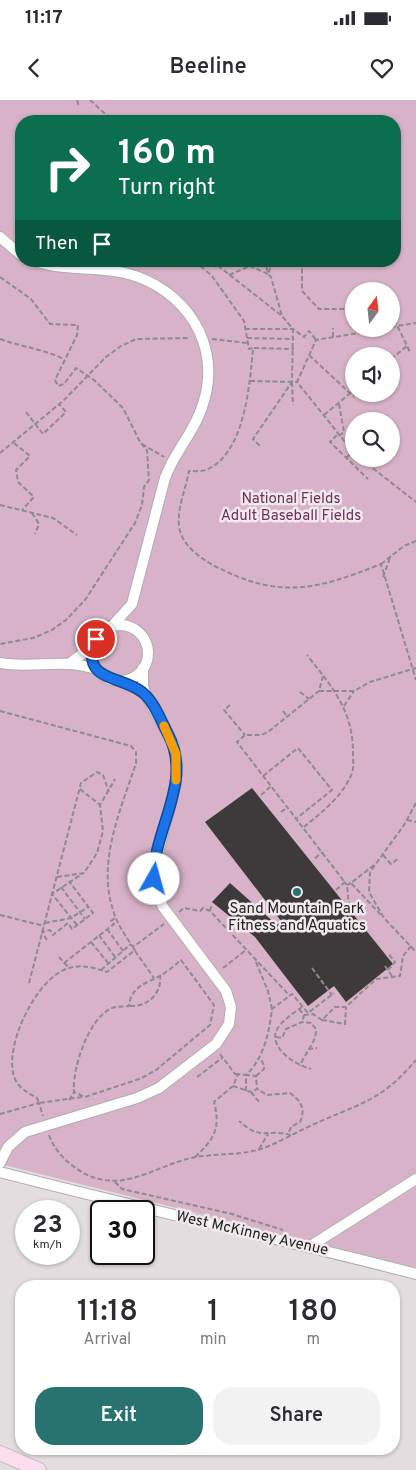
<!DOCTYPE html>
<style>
:root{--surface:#fff;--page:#f2f2f3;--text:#2b2b33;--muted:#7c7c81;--accent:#287370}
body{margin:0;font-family:Overpass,sans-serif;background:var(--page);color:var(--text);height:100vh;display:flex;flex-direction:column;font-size:19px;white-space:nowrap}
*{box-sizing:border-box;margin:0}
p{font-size:16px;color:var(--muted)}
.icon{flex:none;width:28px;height:28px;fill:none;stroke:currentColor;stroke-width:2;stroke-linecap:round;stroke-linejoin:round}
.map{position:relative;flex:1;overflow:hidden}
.sheet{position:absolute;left:15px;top:1180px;width:385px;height:175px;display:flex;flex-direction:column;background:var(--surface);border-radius:20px;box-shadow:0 1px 4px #0004}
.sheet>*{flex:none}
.banner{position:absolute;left:15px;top:15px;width:386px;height:152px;border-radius:20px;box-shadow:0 1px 4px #0004;background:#0b6e4f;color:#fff;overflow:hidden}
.needle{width:32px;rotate:15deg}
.controls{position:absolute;left:345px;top:182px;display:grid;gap:10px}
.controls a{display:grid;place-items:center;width:55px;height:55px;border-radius:50%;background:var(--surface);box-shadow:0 1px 4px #0004;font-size:25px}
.speed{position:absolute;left:15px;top:1100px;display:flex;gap:10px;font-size:25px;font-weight:700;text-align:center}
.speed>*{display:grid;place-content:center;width:65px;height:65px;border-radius:50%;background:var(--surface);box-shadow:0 1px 4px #0004;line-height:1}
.speed small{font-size:12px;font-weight:400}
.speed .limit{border:2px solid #111;border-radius:8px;background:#fff;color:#111}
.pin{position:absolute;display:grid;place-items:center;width:42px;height:42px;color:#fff;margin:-21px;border:2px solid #fff;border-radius:50%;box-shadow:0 1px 5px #0007}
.me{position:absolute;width:55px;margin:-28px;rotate:7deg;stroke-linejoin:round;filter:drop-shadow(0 0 4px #0008)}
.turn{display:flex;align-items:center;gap:18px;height:105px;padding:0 20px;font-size:22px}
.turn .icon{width:65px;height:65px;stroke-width:2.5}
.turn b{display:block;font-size:35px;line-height:42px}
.then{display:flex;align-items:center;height:48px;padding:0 20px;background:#0003;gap:10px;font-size:19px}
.eta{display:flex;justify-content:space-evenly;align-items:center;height:85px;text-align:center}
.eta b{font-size:30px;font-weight:600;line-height:35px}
.primary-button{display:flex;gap:10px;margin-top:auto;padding:10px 20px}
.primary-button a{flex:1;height:58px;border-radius:20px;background:var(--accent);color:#fff;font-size:20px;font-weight:600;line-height:58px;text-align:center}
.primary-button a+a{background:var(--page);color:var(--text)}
.status{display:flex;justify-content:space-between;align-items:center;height:35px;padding:0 25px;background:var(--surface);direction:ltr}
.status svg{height:14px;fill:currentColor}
header{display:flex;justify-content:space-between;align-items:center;height:65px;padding:0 20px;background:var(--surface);font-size:22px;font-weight:600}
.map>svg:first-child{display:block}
.green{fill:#d7b2c8;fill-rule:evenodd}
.building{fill:#3e3a3c}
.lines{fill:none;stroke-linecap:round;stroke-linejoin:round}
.minor-casing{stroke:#b2acb0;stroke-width:12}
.major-casing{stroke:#bdbdbd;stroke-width:16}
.path{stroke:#8f8b8d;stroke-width:2;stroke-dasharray:5 2.5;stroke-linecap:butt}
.minor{stroke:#fff;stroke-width:10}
.major{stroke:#faddee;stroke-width:14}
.route-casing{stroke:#114b97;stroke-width:12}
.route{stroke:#1a73e8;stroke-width:9}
.slow{stroke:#f59e0b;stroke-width:9}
.poi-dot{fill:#287370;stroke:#f0eaed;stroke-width:2}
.labels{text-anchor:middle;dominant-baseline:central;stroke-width:5;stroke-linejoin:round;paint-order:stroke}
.park-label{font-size:15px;fill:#732f5c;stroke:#f0eaed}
.poi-label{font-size:15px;fill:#242223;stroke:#f0eaed}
.street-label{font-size:15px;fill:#242223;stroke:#f0eaed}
</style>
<div class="status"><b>11:17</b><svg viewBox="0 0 49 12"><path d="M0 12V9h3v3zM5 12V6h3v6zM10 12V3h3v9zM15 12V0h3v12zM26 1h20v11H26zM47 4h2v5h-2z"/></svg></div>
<header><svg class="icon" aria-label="back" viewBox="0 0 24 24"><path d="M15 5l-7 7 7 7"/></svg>Beeline<svg class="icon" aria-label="heart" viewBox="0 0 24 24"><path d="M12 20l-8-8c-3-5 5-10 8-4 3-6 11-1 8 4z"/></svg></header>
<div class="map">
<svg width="416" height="1370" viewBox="0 0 416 1370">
<rect width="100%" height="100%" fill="#e3dde0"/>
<path class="green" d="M0 0H416V1168L0 1064ZM21 21H395V161H21ZM354 191H391V229H354ZM354 256H391V294H354ZM354 321H391V359H354Z"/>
<polygon class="building" points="252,688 393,864 346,902 334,886 308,906 255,837 212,802 230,783 277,825 281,821 205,722"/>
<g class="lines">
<defs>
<g id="minor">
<polyline points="0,137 21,155"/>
<path d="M35 161C64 171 96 166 125 173 186 188 224 246 202 307 194 333 174 352 165 378L132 504 112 526"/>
<circle cx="120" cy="553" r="28"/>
<path d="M0 563C33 569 67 557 98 570"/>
<polyline points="70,563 92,547"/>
<polyline points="0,1063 8,1047 25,1032 137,998 159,988 216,944 229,924 231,907 226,891 163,807 156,790 155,764 176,683 177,664 174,645 146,595 143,586 143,568"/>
<path d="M0 1072C138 1108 278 1138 416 1174"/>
<polyline points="309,1147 416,1079"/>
</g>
<polyline id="major" points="0,1353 39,1370"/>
</defs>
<use href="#minor" class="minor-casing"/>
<use href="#major" class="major-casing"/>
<g class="path">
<polyline points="77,0 79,7"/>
<polyline points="90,0 113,21"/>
<path d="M195 161 212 176 244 221 249 249 253 248C250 283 245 352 208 369 203 372 195 371 189 371 186 389 175 412 180 431 184 446 200 458 213 465 279 500 316 490 381 464L416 580"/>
<polyline points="212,161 282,216 293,229 292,282 253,339 260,346"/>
<polyline points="243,161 246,168"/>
<polyline points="273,161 268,174 271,177 282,216"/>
<polyline points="302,161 302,191 319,209 354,209"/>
<polyline points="229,175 250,166 268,174 265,161"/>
<polyline points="0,177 31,199 50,224 78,225 77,235 55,280 58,286 64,284 76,268 94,280 123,308 140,342 147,350 149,380 144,387 142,405 135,423 85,500 66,520 52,530 33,538 0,544"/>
<polyline points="391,213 410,252"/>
<polyline points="391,227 416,223"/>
<polyline points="245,229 293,229 304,237 309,231 316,240"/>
<polyline points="333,237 333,228"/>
<polyline points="247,238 294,239"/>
<path d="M0 239C22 247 43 249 64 259"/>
<polyline points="212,239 247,243"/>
<polyline points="254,248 294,249"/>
<polyline points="309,255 354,297"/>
<polyline points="391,259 407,246"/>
<polyline points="250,281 297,282"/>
<polyline points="292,282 293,305"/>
<polyline points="26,312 43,334 66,312 59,304"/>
<polyline points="324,315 354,290"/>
<polyline points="337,335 330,342 368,379"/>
<polyline points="339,336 344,332 339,304"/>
<polyline points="14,343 30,356 16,370 18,382 34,397 22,410"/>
<polyline points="142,344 164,357"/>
<polyline points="0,353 63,301 106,257 121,246 136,239 190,238"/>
<polyline points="354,353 297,282 316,240 383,229"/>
<polyline points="346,358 354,351"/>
<polyline points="361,359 416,402"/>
<polyline points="370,366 376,359"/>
<polyline points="0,405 53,418 77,435"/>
<polyline points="32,413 39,424 35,434"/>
<polyline points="381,464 404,446 416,441"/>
<polyline points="383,477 390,458"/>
<polyline points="323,576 319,591 268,632 261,635 245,635 237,642 347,785"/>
<polyline points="319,591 354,591 370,582 416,568"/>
<polyline points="300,592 309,599"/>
<polyline points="230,605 224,610 245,635"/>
<polyline points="344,606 354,591"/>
<path d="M0 611 131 646 136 652V663C121 709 97 761 113 810 117 824 125 835 133 847L164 824"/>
<polyline points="283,611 287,616"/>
<polyline points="263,676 298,648 332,690 297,718"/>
<polyline points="80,689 100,705"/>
<polyline points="261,695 271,686"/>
<polyline points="416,703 404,725 370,772 369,792 384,818 416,852"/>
<polyline points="281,712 288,707"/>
<polyline points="407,720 416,722"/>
<path d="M304 727C322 712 343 696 352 673 354 667 353 660 353 653 353 610 332 587 307 555"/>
<polyline points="383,755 391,764 399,758"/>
<polyline points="315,758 323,752"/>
<polyline points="374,765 351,783 381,815"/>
<polyline points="57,777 84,773 97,753 103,731 100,705 115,679"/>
<polyline points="61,787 85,819"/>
<polyline points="336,790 346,781"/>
<polyline points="349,807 347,785 351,783"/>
<polyline points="210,811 212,804"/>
<polyline points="179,812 184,808 200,811 203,808 210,811 290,896"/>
<polyline points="0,815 44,826"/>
<polyline points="45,823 71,818 88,807"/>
<polyline points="77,825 52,794 82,774"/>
<polyline points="107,829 123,851"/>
<polyline points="99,835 115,857"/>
<polyline points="47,840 42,832 50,830 53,835 68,823 72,829 93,813 69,781"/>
<polyline points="91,842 108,863"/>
<polyline points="135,851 154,878"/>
<polyline points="59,857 69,868"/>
<path d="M181 860 214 905 210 925 156 970 142 978 85 997 74 992C72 969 88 920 110 909 115 906 124 907 129 906 131 886 147 883 162 875 168 871 175 865 181 860Z"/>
<polyline points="256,862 268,891 272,909"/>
<polyline points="64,863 114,824 111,821 115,818"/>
<polyline points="385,866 392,876"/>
<polyline points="223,868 246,850"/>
<polyline points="312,868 332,895"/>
<polyline points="101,870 131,844"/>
<polyline points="388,870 395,862 388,853"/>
<polyline points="29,883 81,683 97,672 103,675 109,692"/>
<path d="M130 906C148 907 162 893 160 876"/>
<path d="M302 907C295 912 286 918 280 925 263 945 295 965 311 969"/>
<polyline points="299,909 304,915 302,922"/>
<polyline points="304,915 313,914 322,920 335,907 346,907 376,879 400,876 403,856 411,846"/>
<polyline points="322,920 345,924 346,908"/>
<path d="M276 937 282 938 286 929 302 922 311 923 316 929C317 942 304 954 300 966"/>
<polyline points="308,949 317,948"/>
<polyline points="220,954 235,974 238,974"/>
<polyline points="256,976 264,969 264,965 260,958"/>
<polyline points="197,977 222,958"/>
<path d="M233 986 251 992 257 989 267 995 290 993C301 1001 306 1009 300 1022L291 1027 289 1032 290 1035C267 1028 262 1042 239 1021"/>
<polyline points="246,991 246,975 256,976 257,989"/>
<polyline points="251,992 260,1003"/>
<path d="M82 997 39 1003 37 998C29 993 21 990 16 981 0 951 37 876 69 868 83 864 95 868 107 872L135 850 133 848"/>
<polyline points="69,1000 74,992"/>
<polyline points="0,1014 39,1003 43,1016"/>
<path d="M49 1035C54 1049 64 1060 77 1069 121 1098 153 1065 196 1057 214 1054 234 1055 253 1051 272 1047 290 1035 308 1027 356 1004 379 1004 416 960"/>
<polyline points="259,1049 268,1034"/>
<path d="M195 1057C214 1039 221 1029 214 1002L233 986 238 974 246 975C264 958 269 933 272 909L292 894 308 913 334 893"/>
<polyline points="115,1082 122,1089 232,1114 283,1130"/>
</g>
<use href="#minor" class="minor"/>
<use href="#major" class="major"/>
</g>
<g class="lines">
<defs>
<path id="route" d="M96 539C79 582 121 575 142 592 154 601 161 621 168 634 194 683 152 730 154 779"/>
</defs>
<use href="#route" class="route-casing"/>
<use href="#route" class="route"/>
<polyline class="slow" points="164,626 176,654 176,680"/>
</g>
<circle class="poi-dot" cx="297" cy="792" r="5"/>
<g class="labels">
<g class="park-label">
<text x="291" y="399">National Fields<tspan x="291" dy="17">Adult Baseball Fields</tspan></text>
</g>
<g class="poi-label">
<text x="297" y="809">Sand Mountain Park<tspan x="297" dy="17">Fitness and Aquatics</tspan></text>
</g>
<g class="street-label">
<text transform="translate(252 1134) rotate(13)">West McKinney Avenue</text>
</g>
</g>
</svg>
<div class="controls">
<a><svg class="needle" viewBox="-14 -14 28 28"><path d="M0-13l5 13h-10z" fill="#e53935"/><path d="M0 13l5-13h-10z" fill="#7c7c81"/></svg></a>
<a><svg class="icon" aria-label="sound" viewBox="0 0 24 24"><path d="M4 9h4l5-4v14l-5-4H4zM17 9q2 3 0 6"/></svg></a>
<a><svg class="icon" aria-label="search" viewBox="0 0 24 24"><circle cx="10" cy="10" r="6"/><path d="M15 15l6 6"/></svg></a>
</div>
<div class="speed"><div>23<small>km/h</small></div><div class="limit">30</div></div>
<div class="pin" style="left:96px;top:539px;background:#d93025"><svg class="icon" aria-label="arrive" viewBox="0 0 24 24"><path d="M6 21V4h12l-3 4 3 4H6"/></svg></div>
<svg class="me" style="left:154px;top:779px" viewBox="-20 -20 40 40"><circle r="19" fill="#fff"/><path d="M0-13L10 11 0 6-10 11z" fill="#1a73e8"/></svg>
<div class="banner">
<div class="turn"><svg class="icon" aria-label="right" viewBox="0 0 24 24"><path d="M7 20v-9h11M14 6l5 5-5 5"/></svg><div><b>160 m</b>Turn right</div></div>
<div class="then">Then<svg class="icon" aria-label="arrive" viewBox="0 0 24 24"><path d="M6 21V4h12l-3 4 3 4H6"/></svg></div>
</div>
<section class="sheet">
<div class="eta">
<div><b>11:18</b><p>Arrival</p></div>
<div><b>1</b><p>min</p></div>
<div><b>180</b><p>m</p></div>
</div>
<div class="primary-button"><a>Exit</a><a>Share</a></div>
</section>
</div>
